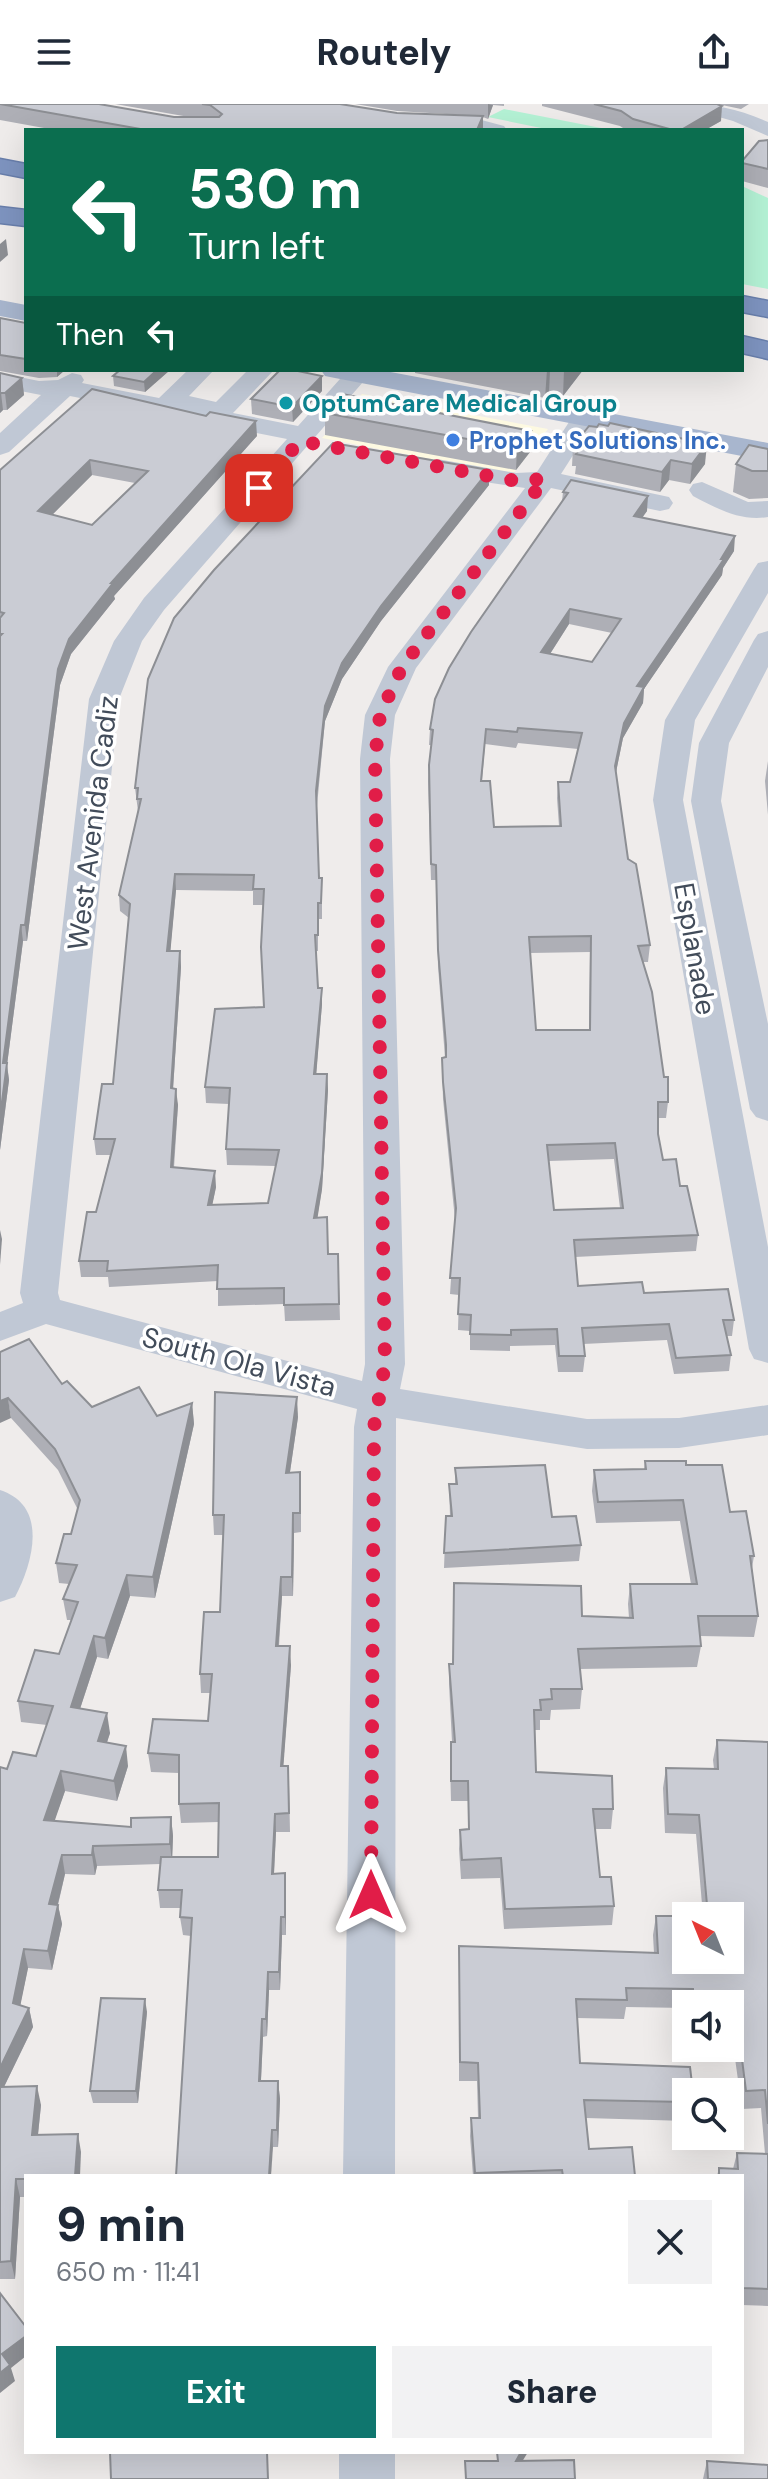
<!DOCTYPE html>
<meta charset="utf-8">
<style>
:root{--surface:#fff;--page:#f2f2f3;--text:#1f2937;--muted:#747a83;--accent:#0f766e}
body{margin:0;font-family:"DM Sans",sans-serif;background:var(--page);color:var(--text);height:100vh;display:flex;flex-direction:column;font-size:30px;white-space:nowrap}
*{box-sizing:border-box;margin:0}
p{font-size:26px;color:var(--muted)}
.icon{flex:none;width:44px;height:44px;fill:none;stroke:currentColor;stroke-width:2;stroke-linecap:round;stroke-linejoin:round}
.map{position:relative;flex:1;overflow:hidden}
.details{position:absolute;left:24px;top:2070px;width:720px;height:280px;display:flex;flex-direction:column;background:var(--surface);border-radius:0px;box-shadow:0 8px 32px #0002}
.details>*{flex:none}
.top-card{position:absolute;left:24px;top:24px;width:720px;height:244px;border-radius:0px;box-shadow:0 8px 32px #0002;background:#0b6e4f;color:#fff;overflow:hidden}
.needle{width:52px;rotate:317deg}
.buttons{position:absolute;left:672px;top:1798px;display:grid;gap:16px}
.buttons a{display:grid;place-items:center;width:72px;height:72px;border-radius:0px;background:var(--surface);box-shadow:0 8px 32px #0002;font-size:40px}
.pin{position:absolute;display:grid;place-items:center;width:68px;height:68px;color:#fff;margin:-34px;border-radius:16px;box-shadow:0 4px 12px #0006}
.me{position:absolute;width:88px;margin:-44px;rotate:0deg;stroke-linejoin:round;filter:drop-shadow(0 0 6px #0008)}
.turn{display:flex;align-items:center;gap:28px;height:168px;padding:0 32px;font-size:36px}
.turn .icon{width:104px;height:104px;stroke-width:2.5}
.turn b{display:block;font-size:56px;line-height:68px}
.then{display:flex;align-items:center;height:76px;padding:0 32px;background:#0003;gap:16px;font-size:30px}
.round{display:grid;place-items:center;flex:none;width:84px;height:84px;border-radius:0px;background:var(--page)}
.head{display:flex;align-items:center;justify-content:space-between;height:136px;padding:0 32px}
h1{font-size:48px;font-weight:800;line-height:60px}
.primary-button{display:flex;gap:16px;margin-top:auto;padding:16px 32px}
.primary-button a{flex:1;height:92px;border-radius:0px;background:var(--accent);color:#fff;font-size:32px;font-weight:800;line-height:92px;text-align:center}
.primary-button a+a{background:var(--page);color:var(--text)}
header{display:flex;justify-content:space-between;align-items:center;height:104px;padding:0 32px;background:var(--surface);font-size:36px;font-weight:800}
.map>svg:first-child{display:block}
.commercial{fill:#fdf9e1}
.green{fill:#b4f2d5}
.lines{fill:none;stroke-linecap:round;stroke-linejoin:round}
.highway-casing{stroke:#697fac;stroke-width:3}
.minor{fill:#c0c8d5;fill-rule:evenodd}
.major{fill:#a8b6ce;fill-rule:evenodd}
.highway{fill:#7e94c0;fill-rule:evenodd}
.wall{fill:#aeafb6;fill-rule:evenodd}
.shaded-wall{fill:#8d8f94}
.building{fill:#caccd4;stroke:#8d8f94;stroke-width:2;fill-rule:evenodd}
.route{stroke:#e11d48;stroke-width:14;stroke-dasharray:0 25.2}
.culture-dot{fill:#0f9aa8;stroke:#fff;stroke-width:3}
.shop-dot{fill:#3f7fe0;stroke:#fff;stroke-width:3}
.labels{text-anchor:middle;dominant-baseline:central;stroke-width:7;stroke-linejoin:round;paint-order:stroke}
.far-culture-label{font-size:24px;font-weight:bold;fill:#0d838f;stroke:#fff;text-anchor:start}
.far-shop-label{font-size:24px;font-weight:bold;fill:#366cbe;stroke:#fff;text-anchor:start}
.street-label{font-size:28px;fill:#424c5a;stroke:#fff}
</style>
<header><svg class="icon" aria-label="menu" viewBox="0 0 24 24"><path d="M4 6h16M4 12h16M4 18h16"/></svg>Routely<svg class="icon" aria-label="share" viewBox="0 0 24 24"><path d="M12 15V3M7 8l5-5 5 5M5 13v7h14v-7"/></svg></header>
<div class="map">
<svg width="768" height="2375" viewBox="0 0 768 2375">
<rect width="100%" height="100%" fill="#efeceb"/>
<polygon class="commercial" points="362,290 548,325 512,371 322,334"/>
<g class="green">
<polygon points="504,5 601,24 607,26 551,26 488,13"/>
<polygon points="742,82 768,94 768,185 742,180"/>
</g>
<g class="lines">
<defs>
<g id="highway">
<polygon points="0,55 26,60 26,74 0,69"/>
<polygon points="0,103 26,106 26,122 0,119"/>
<polygon points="742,192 768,197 768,213 742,208"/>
<polygon points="742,232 768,238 768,255 742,249"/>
</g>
</defs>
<use href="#highway" class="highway-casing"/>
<g class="minor">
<path d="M684 0C715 0 739 5 768 18V32L733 17 687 4Z"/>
<polygon points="433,12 474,14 504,22 507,26 426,22 423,18 426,14"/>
<polygon points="188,266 214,266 189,292 216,298 248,266 274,266 233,309 298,322 348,266 367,266 370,270 164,506 142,537 119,595 58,1189 60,1196 362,1277 365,1260 360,655 365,611 388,563 525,384 437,371 428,368 424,363 428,358 437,355 516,369 537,368 576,307 594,307 598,312 561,370 669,393 673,399 669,405 660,407 551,384 416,564 395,611 390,655 405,1260 400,1285 587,1315 679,1314 768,1301 768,1331 679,1344 587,1345 396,1314 395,2072 343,2072 354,1323 357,1305 46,1220 0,1237 0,1208 23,1199 20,1189 89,595 114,537 144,494 287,335 70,292 9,348 0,351 0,329 41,291 0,283 0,269 39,277 58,276 72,269 81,271 84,276 82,279 159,294"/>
<path d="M702 378 748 398 768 397V413C741 418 716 404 693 392L689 386 693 380Z"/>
<polygon points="768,457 768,489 695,616 683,696 768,1143 768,1259 754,1255 749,1245 653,696 665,616 754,465 758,459"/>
<polygon points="768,527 768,563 729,639 721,697 768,920 768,1017 756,1013 750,1005 691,697 699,639 754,536 758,530"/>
<path d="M0 1386C49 1402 33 1459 15 1493L0 1498Z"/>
<rect x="339" y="2348" width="56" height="27"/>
</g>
<g class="major">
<polygon points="0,196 26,201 26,217 0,212"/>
<polygon points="321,266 380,266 768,339 768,357 335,274 325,272"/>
</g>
<use href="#highway" class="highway"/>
</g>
<g class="wall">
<polygon points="0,0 174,13 189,13 115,0 340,0 397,9 479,12 397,7 355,0 504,0 504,2 493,1 488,15 483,13 483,26 55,26 0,16"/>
<polygon points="542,0 749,0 741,5 717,0 721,17 705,26 626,26 620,22 542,2"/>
<polygon points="768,36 768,84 742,77 742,57"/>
<polygon points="0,214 26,219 26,266 65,266 57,273 39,274 0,267"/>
<polygon points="120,266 170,266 145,288 114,282 113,272"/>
<polygon points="415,266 583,266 563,292 549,289 545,294 415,269"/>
<polygon points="0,269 22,274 24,291 7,306 3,306 0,309"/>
<polygon points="322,287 293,318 252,310 251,295"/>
<polygon points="342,290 530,348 516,366 325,331 325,309"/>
<path d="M257 332 114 492 115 495 71 550 60 581 27 837H23L7 961 9 976 0 1046V366ZM92 371 135 379 92 421 52 411Z"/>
<polygon points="573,342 705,360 690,380 669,376 660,388 575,370 576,362 572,362"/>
<polygon points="768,345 768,394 749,395 733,388 736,360"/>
<path d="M489 366V381L381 517 342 575 325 617 317 702 319 774H322V815H318V847H316L318 884 322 900 316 970H327L328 986 322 1085 317 1114 328 1150H338L340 1216 285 1217 284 1200 218 1202V1177L109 1183 108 1173H81L79 1157 96 1108 110 1051H96L94 1035 113 980 129 814 120 807 119 791 138 707 135 684ZM176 786 253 787V801H263L264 903 205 983 206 999 229 1000 226 1045 227 1061 276 1062 268 1099 212 1101 216 1083 174 1064 178 1001 173 985 181 863 180 847H170Z"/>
<path d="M563 388 647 407 642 413 734 447 723 464 722 471 644 585 643 599 623 634 616 668 628 755 650 841 648 858H643L668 998 666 1014H658V1030L663 1056 680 1082 698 1131 696 1147 575 1153 578 1182 644 1189 734 1216 732 1232H727L731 1251 729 1267 674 1270 667 1236 583 1240 585 1252 583 1268H558L555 1241 510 1242V1247L470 1246V1227L458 1226 459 1191 450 1190 455 1116 443 995 442 954H445L438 862 436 776H431L428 677 429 661 431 641H429L430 625 562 397ZM569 520 612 529 592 558 550 550ZM518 639 578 645 570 678H558L557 694 559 722 494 723 482 677 485 640 516 644ZM590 848 589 926H536L530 849ZM614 1055 620 1104 554 1106 549 1057Z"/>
<polygon points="768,657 768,711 765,677"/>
<polygon points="0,1248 62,1280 92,1303 157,1312 192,1299 194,1320 155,1494 130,1492 108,1555 97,1553 80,1605 110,1629 107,1638 128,1662 117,1697 65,1687 54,1717 131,1723 171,1713 173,1732 172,1753 218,1753 219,1718 181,1719 179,1700 179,1669 151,1668 148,1649 208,1617 210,1589 201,1589 200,1570 220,1508 223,1431 214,1431 213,1411 298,1313 290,1368 301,1388 301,1428 294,1429 293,1492 282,1492 279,1542 291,1561 283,1662 289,1681 290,1728 276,1728 274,1770 285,1769 286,1831 282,1831 280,1886 269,1886 267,1932 263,1933 261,1977 278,1977 280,1995 278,2043 273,2043 191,1832 183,1831 180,1813 181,1804 160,1804 158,1786 160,1760 97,1762 95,1771 65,1770 58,1801 62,1820 52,1866 28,1864 20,1901 29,1904 33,1923 4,1983 41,2001 38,2031 81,2048 26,2072 26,2093 20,2093 15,2175 0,2175 0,1663 7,1665 36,1652 47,1621 21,1618 18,1597 59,1550 71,1516 67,1516 63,1495 69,1480 59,1479 56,1459 71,1430 78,1406 58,1366 11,1314"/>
<polygon points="645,1357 686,1361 730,1408 754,1452 752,1464 758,1512 754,1533 700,1532 701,1542 697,1563 580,1565 582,1585 580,1605 551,1606 550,1616 540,1616 540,1626 535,1626 536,1668 613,1705 611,1725 595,1725 600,1773 614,1802 612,1821 504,1825 500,1774 461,1775 459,1745 460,1726 468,1725 468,1697 451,1697 450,1658 451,1638 452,1638 449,1580 449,1560 453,1560 582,1512 629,1514 628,1500 630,1480 691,1480 680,1417 596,1419 592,1387 594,1366 644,1365"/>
<polygon points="455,1364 552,1413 581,1441 579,1457 444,1464 446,1412 450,1412 449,1380 455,1380"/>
<polygon points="717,1636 768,1638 768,2202 742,2201 742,2072 717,2072 719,2064 733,2065 737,2049 765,2050 761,2004 742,2005 730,1918 730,1900 686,1900 686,1904 626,1903 624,1915 577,1914 580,1959 686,1988 686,2017 586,2014 589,2045 635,2072 473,2072 470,2032 471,2014 478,2014 477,1977 459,1977 459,1842 654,1849 653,1831 656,1812 730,1812 703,1812 696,1730 665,1729 663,1684 666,1664 714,1665 713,1656"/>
<polygon points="147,1908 138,1999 93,1999 90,1987"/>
<polygon points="707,2357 768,2375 703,2375"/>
</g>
<g class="shaded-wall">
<polygon points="488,0 493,1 488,15"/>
<polygon points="722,2 721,17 705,26 681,26"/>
<polygon points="483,12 483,26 477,26"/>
<polygon points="6,135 8,151 0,158 0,140"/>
<polygon points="57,266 65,266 57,273"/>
<polygon points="157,266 170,266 145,288 144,278"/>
<polygon points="547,266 550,266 549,289 545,294"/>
<polygon points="564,266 583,266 563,292"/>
<polygon points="322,272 322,287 293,318 292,303"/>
<polygon points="22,274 24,291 7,306 5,289"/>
<polygon points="1,289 3,306 0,309 0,290"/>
<polygon points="256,317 257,332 114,492 115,495 71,550 60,581 27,837 25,821 58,565 69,535 111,479"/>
<polygon points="531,327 530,348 516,366 517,344"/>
<polygon points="707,340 705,360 690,380 692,360"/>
<polygon points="90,356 92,371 40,423 38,407"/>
<polygon points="671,356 669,376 660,388 662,368"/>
<polygon points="489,366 489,381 381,517 342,575 325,617 316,703 316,687 325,602 342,559 381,502"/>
<polygon points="648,392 647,407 633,427 634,412"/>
<polygon points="735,432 734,447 723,464 722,471 644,585 643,599 623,634 614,678 615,662 624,619 637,582"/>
<polygon points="570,505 569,520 541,564 541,548"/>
<polygon points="175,770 176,786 169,863 167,847"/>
<polygon points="21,821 23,837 7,961 9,976 0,1046 0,1013 3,959"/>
<polygon points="180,847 181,863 172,1000 171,984"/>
<polygon points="322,884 322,900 315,986 314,970"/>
<polygon points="327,970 328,986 322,1085 315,1130 314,1114"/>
<polygon points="176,985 178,1001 172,1080 171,1063"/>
<polygon points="215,1067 216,1083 209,1117 208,1101"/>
<polygon points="0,1126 2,1135 0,1161"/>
<polygon points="297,1293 298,1313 287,1388 286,1369"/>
<polygon points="8,1294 11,1314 0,1319 0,1297"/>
<polygon points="192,1299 194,1320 155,1494 153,1473"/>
<polygon points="293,1409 294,1429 293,1492 292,1473"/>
<polygon points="127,1471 130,1492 108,1555 105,1534"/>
<polygon points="281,1473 282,1492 277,1561 276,1542"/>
<polygon points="94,1532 97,1553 74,1623 71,1603"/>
<polygon points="290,1542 291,1561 282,1681 281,1662"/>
<polygon points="107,1609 110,1629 101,1657 98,1637"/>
<polygon points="126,1642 128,1662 117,1697 114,1677"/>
<polygon points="61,1667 65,1687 48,1736 44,1716"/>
<polygon points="275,1710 276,1728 273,1788 272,1770"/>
<polygon points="171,1713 173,1732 172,1760 170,1740"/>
<polygon points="93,1742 97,1762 95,1771 92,1751"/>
<polygon points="62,1751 65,1770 53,1820 49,1800"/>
<polygon points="285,1769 286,1788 286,1831 285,1813"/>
<polygon points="58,1801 62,1820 52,1866 48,1847"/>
<polygon points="281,1813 282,1831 280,1886 279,1868"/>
<polygon points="24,1845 28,1864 17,1918 13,1899"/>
<polygon points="268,1868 269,1886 267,1932 266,1915"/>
<polygon points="145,1895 147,1908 138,1999 136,1987"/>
<polygon points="29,1904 33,1923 0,1991 0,1964"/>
<polygon points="262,1915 263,1933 260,1995 259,1977"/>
<polygon points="278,1977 280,1995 278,2043 277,2026"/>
<polygon points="37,1982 41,2001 36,2049 32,2031"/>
<polygon points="272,2026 273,2043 271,2072 269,2072"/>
<polygon points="78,2030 81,2048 80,2072 75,2072"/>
<polygon points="16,2075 20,2093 15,2175 11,2157"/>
<polygon points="26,2232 26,2252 11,2264 15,2277 0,2289 0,2269 2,2250"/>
<polygon points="521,2348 528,2348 514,2371 516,2357"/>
</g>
<g class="building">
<polygon points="0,0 99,0 174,13 219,13 222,10 210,1 202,0 340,0 397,9 483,12 477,26 146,26"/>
<polygon points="594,0 717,0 722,2 681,26 673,26 633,15 621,7"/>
<polygon points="768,36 768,65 742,59 742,57 759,37"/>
<polygon points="0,214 26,219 26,255 0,251"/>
<polygon points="120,266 157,266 144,278 113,272"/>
<polygon points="280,266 293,266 322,272 292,303 251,295"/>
<polygon points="0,269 22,274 5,289 1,289 0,290"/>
<path d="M92 285 206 312 210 308 256 317 111 479H113L69 535 58 565 25 821H21L3 959H7L0 1013V532L2 530H0V514L4 509 0 508V366ZM90 356 148 367 92 421 38 407Z"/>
<polygon points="342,290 531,327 517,344 325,309"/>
<polygon points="610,319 707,340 692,360 671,356 662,368 576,350 581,343 573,342 589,322 597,323 599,320 608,322"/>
<path d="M333 339 489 366 381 502 342 559 325 602 316 687 319 774H322L321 799H318V831H315L318 884H322L314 970H327L322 1069 314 1114 327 1113 328 1150H338L339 1200 284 1201V1184L217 1185 218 1161 107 1167 108 1157H79L87 1108H96L115 1035H94L102 980H113L130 800 119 791 141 695H137L138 684H135L148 575 174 514 214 466ZM175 770 254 771 253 785H264L261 843 264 903 215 905 205 983 230 984 226 1045 279 1046 268 1099 208 1101 215 1067 171 1063 176 985 171 984 180 847H167Z"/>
<polygon points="749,341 768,345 768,367 752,367 736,360"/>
<path d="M571 376 648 392 634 412 735 432 721 455H724L637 582 644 583 624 619 615 662 628 755 636 760 650 841 638 842 652 888 664 973H668V998H658V1030L663 1056 676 1055 680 1082H687L698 1131 574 1136 578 1182 642 1178 644 1189 728 1185 734 1216H723L731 1251 676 1254 669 1220 582 1224 585 1252H559L557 1225 511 1226V1231L470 1230 471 1211 458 1210 460 1174H450L456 1104 443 978 442 954 446 953V941L438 846 436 761 431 760 429 661 433 626 430 625 435 595 449 564 471 528 568 389 563 388ZM570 505 621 515 592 558 541 548ZM518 624 582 629 570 678H558L561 722 494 723 490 677H481L486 625 517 628ZM591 832 590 926H536L529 833ZM615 1039 623 1104 554 1106 547 1041Z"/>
<polygon points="29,1235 62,1280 67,1277 92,1303 139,1283 157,1312 192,1299 153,1473 127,1471 105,1534 94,1532 71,1603 107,1609 98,1637 126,1642 114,1677 61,1667 44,1716 131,1723 131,1714 171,1713 170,1740 93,1742 92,1751 62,1751 49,1800 58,1801 48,1847 24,1845 13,1899 29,1904 0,1964 0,1663 7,1665 13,1648 36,1652 53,1602 18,1597 35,1546 59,1550 78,1498 63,1495 77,1461 56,1459 64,1430 71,1430 80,1396 55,1345 8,1294 0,1297 0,1248"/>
<polygon points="215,1288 297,1293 286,1369 300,1368 300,1409 293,1409 292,1473 281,1473 276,1542 290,1542 281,1662 288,1662 289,1709 275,1710 272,1770 285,1769 285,1813 281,1813 279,1868 268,1868 266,1915 262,1915 259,1977 278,1977 277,2026 272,2026 269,2072 176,2072 192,1814 180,1813 182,1786 158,1786 161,1753 218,1753 219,1699 179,1700 179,1651 148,1649 153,1615 208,1617 212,1570 200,1570 204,1508 220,1508 224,1411 213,1411"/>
<polygon points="645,1357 686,1357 686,1361 722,1361 730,1408 746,1407 754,1452 750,1452 758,1512 698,1512 701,1542 578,1545 582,1585 551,1585 552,1595 540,1596 541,1606 534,1606 536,1668 612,1672 613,1705 593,1705 600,1773 611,1773 614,1802 505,1805 501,1754 462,1756 460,1726 469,1725 468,1677 451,1677 451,1638 455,1638 449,1560 453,1560 454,1479 581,1482 582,1512 633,1514 630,1480 697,1480 683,1396 598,1398 594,1366 646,1365"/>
<polygon points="545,1361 552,1413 576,1412 581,1441 444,1449 446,1412 452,1412 449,1380 457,1380 455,1364"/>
<polygon points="717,1636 768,1638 768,2020 765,1986 746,1987 735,1900 694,1899 693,1885 626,1884 627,1896 576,1895 580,1959 690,1963 693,1988 686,1988 686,1998 584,1996 589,2045 632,2043 635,2072 563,2072 562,2066 475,2069 471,2014 480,2014 478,1959 460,1958 459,1842 658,1849 656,1812 686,1812 686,1856 730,1856 730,1812 708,1812 699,1711 668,1710 666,1664 718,1665"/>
<polygon points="101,1894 145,1895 136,1987 90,1987"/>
<polygon points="37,1982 32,2031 78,2030 75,2072 26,2072 26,2075 16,2075 11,2157 0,2158 0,1983"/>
<polygon points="737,2049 768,2050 768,2185 742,2184 742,2072 719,2072 719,2064 738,2065"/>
<polygon points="0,2189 26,2223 26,2232 2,2250 10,2261 0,2269"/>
<polygon points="110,2348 267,2348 268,2375 111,2375"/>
<polygon points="497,2348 521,2348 516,2357 574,2356 575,2375 466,2375 465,2357 498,2357"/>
<polygon points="707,2357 768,2361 768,2375 708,2375"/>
</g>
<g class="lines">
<polyline class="route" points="259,384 300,337 516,377 545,375 402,563 380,611 375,655 385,1260 374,1323 371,1791"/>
</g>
<circle class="culture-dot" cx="286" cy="299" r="8"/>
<circle class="shop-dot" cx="453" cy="336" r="8"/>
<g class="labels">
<g class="far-culture-label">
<text x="302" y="299">OptumCare Medical Group</text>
</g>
<g class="far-shop-label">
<text x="469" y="336">Prophet Solutions Inc.</text>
</g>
<g class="street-label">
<text transform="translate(93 719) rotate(-83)">West Avenida Cadiz</text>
<text transform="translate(695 845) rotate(80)">Esplanade</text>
<text transform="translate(239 1258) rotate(15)">South Ola Vista</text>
</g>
</g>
</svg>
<div class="buttons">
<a><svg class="needle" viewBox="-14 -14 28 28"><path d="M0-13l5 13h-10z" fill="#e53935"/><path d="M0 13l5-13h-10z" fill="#747a83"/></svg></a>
<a><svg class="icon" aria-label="sound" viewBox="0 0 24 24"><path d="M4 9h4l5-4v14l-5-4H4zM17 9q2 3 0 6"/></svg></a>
<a><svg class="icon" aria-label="search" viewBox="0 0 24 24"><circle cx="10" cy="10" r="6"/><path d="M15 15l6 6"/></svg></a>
</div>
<div class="pin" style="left:259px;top:384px;background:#d93025"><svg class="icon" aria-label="arrive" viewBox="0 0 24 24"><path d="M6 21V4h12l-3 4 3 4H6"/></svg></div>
<svg class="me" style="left:371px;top:1791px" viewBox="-20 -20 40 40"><path d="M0-17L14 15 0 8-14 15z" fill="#e11d48" stroke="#fff" stroke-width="4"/></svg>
<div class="top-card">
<div class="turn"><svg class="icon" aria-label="left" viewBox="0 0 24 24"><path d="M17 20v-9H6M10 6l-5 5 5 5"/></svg><div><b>530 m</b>Turn left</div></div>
<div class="then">Then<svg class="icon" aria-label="left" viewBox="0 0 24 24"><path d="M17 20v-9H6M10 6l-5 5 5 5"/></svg></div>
</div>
<section class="details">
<div class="head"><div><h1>9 min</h1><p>650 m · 11:41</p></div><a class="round"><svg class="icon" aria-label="close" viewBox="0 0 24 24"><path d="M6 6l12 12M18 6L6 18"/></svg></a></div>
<div class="primary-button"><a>Exit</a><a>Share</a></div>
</section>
</div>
